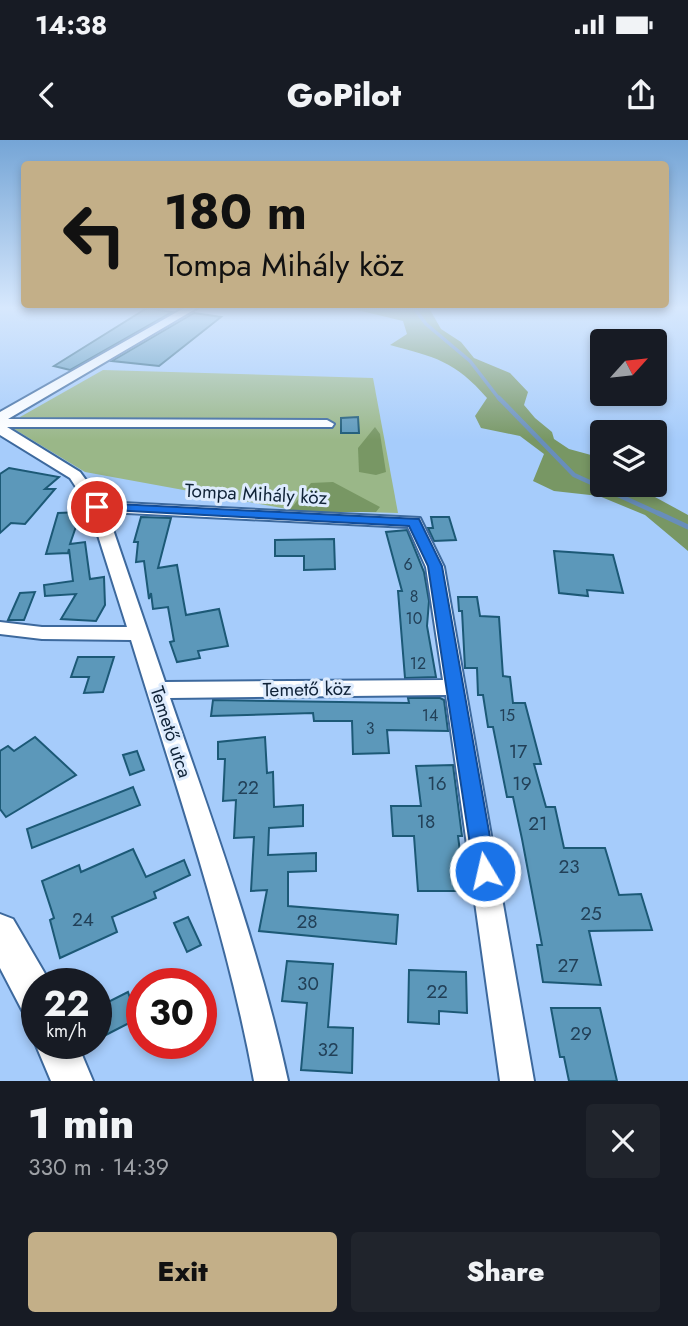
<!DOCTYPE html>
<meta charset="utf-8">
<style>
:root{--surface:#171b24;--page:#20242c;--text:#f1f3f6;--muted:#9ea1a6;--accent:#c3af88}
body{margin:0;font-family:Jost,sans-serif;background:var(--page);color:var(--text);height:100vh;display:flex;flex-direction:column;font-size:26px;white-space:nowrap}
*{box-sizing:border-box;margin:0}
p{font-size:23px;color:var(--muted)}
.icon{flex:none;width:38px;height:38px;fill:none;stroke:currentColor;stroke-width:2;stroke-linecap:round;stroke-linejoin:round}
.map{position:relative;height:941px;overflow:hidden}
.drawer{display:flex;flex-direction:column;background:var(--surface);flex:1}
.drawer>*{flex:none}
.banner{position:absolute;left:21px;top:21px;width:648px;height:147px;border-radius:7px;box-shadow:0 4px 10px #0003;background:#c3af88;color:#111;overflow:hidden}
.needle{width:46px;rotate:63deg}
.controls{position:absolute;left:590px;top:189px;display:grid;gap:14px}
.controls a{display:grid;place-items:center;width:77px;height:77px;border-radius:7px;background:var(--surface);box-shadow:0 4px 10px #0003;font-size:35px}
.speed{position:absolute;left:21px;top:828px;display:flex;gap:14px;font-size:35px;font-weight:700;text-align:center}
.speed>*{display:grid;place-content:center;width:91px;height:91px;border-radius:50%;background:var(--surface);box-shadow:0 4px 10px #0003;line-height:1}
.speed small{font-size:18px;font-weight:400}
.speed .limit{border:10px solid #d22;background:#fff;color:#111}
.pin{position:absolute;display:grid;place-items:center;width:60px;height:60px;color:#fff;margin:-30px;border:4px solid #fff;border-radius:50%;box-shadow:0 2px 7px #0007}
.me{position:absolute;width:77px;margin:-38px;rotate:351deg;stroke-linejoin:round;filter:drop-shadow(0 0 5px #0008)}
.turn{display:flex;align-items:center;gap:24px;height:147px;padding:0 28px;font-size:32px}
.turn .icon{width:91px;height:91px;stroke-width:2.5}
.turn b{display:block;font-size:49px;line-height:60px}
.round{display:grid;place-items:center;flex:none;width:74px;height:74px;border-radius:7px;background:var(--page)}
.head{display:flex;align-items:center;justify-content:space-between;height:119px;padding:0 28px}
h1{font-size:42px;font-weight:800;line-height:52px}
.action{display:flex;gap:14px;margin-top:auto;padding:14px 28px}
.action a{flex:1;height:80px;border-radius:7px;background:var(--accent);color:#111;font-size:28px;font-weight:800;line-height:80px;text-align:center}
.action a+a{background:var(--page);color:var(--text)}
.status{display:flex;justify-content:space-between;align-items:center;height:49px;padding:0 35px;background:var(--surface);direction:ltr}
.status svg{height:19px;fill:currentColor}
header{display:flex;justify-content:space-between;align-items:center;height:91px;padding:0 28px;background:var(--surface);font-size:32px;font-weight:800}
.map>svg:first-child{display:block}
.green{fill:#9ab788}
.forest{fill:#789764}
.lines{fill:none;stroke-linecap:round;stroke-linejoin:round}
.stream-far2{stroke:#688ebb;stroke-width:3.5}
.stream-far1{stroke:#688ebb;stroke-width:4.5}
.stream{stroke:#688ebb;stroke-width:5}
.building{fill:#5c98ba;stroke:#1c5976;stroke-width:2}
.minor-casing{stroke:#3d699d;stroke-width:4}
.major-casing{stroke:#3d699d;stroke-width:4}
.minor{fill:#fff;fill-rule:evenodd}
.major{fill:#fff;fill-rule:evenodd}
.route{fill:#1a73e8;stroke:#114b97;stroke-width:2}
.labels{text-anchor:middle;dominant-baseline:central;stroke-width:6;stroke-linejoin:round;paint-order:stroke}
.number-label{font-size:16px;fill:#224058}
.street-label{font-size:19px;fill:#0f2237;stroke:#ddebfd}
.near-number-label{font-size:19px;fill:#224058}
</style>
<div class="status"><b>14:38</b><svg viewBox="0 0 49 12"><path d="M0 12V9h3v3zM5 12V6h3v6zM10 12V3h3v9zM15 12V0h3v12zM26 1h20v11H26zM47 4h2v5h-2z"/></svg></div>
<header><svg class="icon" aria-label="back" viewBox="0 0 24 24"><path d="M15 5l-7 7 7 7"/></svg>GoPilot<svg class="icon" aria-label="share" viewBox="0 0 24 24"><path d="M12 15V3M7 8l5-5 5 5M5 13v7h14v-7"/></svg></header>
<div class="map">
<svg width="688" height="941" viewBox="0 0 688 941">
<rect width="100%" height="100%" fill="#a6ccfb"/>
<polygon class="green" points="103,230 373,238 398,373 293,370 85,332 14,289 20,277"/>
<g class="forest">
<path d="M349 168H429L441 189 461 202 474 218 510 233 528 252 524 265 535 278 552 292 554 299 569 309 602 318V345H633L688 375V411L645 375 599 356 554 351 533 341 544 314 520 296 481 288 475 276 487 258C455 221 435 217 390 205L407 194 403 181Z"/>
<polygon points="375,287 380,294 386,332 376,335 359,332 358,308"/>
<polygon points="333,342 380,367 376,372 284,372 293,366 311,343"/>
</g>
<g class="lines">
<polyline class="stream-far2" points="414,168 426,184 470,221 500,260"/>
<polyline class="stream-far1" points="499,258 574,335 662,375"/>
<polyline class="stream" points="658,373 688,387"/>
</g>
<g class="building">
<polygon points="147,168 172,172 70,230 54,226"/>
<polygon points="194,173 221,177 159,226 112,221"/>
<polygon points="358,277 359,293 341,293 341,278"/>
<polygon points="9,328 59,337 45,349 55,349 25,384 11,383 0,393 0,334"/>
<polygon points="81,372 70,404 85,402 90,439 104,437 105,465 96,481 61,479 76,454 45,456 44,445 73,441 69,409 68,413 46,414 58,373"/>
<polygon points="141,377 171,378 158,428 177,425 186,475 219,469 228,506 198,511 200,518 177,522 170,502 174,501 168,467 153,469 151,453 149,459 144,421 136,422 138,402 134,402"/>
<polygon points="431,377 449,377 456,400 434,401 428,388 433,388"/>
<polygon points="407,390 424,432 429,461 427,486 436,537 405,538 398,451 402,451 386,392"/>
<polygon points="334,399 335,429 304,430 304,416 275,416 275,400"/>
<polygon points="554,411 613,415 623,453 587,450 588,456 559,453"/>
<polygon points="35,452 24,480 8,480 20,453"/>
<polygon points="458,457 477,457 480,476 499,477 503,536 510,537 513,563 525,563 541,624 534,624 546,667 555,667 564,708 605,708 619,755 641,754 652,790 589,791 601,845 543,842 537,805 542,805 522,699 513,657 507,657 493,587 488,587 483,555 478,555 477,528 465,528 462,471 459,471"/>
<polygon points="78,517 114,517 103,552 84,553 89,537 71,537"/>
<polygon points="408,558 440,558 444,560 448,591 387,590 389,613 353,614 352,581 314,581 313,573 211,576 213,560 409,563"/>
<polygon points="35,597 76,635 6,677 0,669 0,611 8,606 14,611"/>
<polygon points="265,597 267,633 273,632 274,667 303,665 303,686 269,688 268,715 316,713 316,731 288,732 288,766 398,775 396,804 259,791 267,750 251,751 254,697 234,698 236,660 223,661 225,619 218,619 218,602"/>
<polygon points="137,611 144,630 130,635 123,615"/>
<polygon points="453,625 462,696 458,696 465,751 418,751 414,696 393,696 391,666 421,666 416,626"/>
<polygon points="133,647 140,665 32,708 27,689"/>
<polygon points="133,709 146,737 184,720 190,735 154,752 156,758 112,777 117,792 60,818 50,780 54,778 42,741 79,725 81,732"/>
<polygon points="188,777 201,805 187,812 174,783"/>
<polygon points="287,821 333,824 328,887 353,888 352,933 301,930 307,863 282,861"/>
<polygon points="409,830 466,832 467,873 439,871 439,884 408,882"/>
<polygon points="128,852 137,879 96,900 96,868"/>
<polygon points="551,868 600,868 617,941 569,941 564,917 560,917"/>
</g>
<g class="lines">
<defs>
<path id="minor" d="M184 168H197L8 279 327 280 334 284 332 287H7L80 332 102 362 420 378 444 427 534 941H500L446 555 170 558C213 683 260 811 288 941H254C227 793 175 644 131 500L42 499 0 494V482L42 487H127L89 367 70 338 0 295V272ZM107 372 408 387 426 427 443 540 165 542Z"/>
<g id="major">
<polygon points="0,774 13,779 51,844 37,844 37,878 23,872 0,828"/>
<polygon points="37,900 37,903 77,903 93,941 51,941 35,903"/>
</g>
</defs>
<use href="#minor" class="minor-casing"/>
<use href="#major" class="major-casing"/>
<use href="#minor" class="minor"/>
<use href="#major" class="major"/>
</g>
<linearGradient id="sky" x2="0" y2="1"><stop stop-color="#75a5d6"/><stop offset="0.56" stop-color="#d7e8fd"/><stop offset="1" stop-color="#d7e8fd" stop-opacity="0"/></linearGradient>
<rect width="688" height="300" fill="url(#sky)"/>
<polygon class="route" points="97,363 419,379 442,426 496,731 493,738 485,741 477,738 474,731 428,426 409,386 92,369 90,367"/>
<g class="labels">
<g class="number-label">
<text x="408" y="424">6</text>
<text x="414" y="456">8</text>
<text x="414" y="478">10</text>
<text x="418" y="523">12</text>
<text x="430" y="575">14</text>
<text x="507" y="575">15</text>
<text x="370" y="588">3</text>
</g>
<g class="street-label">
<text transform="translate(256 354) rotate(3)">Tompa Mihály köz</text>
<text transform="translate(307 549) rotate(-1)">Temető köz</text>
<text transform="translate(171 592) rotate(72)">Temető utca</text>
</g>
<g class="near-number-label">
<text x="518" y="611">17</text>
<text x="437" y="643">16</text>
<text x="522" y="643">19</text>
<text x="248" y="647">22</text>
<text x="426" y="681">18</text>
<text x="538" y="683">21</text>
<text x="569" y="726">23</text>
<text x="591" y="773">25</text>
<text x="83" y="779">24</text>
<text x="307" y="781">28</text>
<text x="568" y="825">27</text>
<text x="308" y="843">30</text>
<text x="437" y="851">22</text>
<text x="581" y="893">29</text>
<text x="328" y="909">32</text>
</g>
</g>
</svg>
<div class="controls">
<a><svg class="needle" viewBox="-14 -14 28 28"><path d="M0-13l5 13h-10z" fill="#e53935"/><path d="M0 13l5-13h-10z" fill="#9ea1a6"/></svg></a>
<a><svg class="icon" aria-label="layers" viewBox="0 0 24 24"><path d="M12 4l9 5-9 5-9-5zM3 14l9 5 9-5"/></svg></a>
</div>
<div class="speed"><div>22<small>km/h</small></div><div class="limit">30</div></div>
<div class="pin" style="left:97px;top:367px;background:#d93025"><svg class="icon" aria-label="arrive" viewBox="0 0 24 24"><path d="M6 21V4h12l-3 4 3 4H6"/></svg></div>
<svg class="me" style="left:485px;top:731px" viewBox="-20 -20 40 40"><circle r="17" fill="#1a73e8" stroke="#fff" stroke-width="3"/><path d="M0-11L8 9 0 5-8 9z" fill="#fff"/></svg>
<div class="banner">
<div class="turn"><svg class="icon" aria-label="left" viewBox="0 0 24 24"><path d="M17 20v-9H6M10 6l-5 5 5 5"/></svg><div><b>180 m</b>Tompa Mihály köz</div></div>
</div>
</div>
<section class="drawer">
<div class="head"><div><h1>1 min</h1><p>330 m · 14:39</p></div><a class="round"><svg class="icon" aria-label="close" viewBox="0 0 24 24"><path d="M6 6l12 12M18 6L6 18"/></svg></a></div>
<div class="action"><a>Exit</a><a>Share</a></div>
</section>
